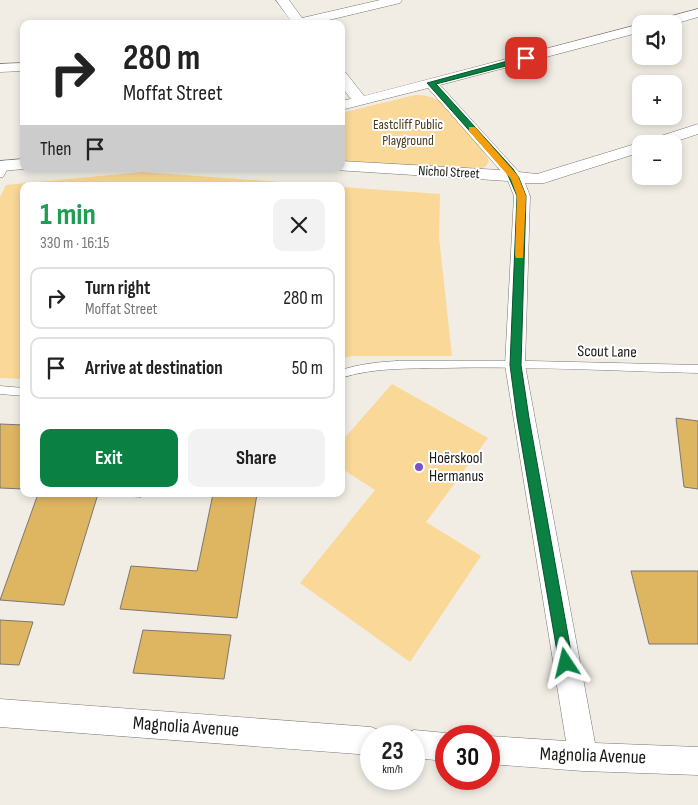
<!DOCTYPE html>
<meta charset="utf-8">
<style>
:root{--surface:#fff;--page:#f2f2f2;--text:#222;--muted:#767676;--line:#e0e0e0;--accent:#0b8043}
body{margin:0;font-family:"Sofia Sans Condensed",sans-serif;background:var(--page);color:var(--text);height:100vh;display:flex;flex-direction:column;font-size:19px;white-space:nowrap}
*{box-sizing:border-box;margin:0}
p{font-size:16px;color:var(--muted)}
.icon{flex:none;width:28px;height:28px;fill:none;stroke:currentColor;stroke-width:2;stroke-linecap:round;stroke-linejoin:round}
.map{position:relative;flex:1;overflow:hidden}
.details{position:absolute;left:20px;top:182px;width:325px;height:315px;display:flex;flex-direction:column;background:var(--surface);border-radius:10px;box-shadow:0 2px 8px #0003}
.details>*{flex:none}
.guide{position:absolute;left:20px;top:20px;width:325px;height:152px;border-radius:10px;box-shadow:0 2px 8px #0003;background:#fff;color:var(--text);overflow:hidden}
.controls{position:absolute;left:632px;top:15px;display:grid;gap:10px}
.controls a{display:grid;place-items:center;width:50px;height:50px;border-radius:10px;background:var(--surface);box-shadow:0 2px 8px #0003;font-size:25px}
.speed{position:absolute;left:360px;top:725px;display:flex;gap:10px;font-size:25px;font-weight:700;text-align:center}
.speed>*{display:grid;place-content:center;width:65px;height:65px;border-radius:50%;background:var(--surface);box-shadow:0 2px 8px #0003;line-height:1}
.speed small{font-size:12px;font-weight:400}
.speed .limit{border:8px solid #d22;background:#fff;color:#111}
.pin{position:absolute;display:grid;place-items:center;width:42px;height:42px;color:#fff;margin:-21px;border-radius:10px;box-shadow:0 2px 8px #0006}
.me{position:absolute;width:55px;margin:-28px;rotate:350deg;stroke-linejoin:round;filter:drop-shadow(0 0 4px #0008)}
.turn{display:flex;align-items:center;gap:18px;height:105px;padding:0 20px;font-size:22px}
.turn .icon{width:65px;height:65px;stroke-width:2.5}
.turn b{display:block;font-size:35px;line-height:42px}
.then{display:flex;align-items:center;height:48px;padding:0 20px;background:#0003;gap:10px;font-size:19px}
.round{display:grid;place-items:center;flex:none;width:52px;height:52px;border-radius:10px;background:var(--page)}
.head{display:flex;align-items:center;justify-content:space-between;height:85px;padding:0 20px}
h1{font-size:30px;font-weight:700;line-height:38px;color:#1e9e55}
.cta{display:flex;gap:10px;margin-top:auto;padding:10px 20px}
.cta a{flex:1;height:58px;border-radius:10px;background:var(--accent);color:#fff;font-size:20px;font-weight:700;line-height:58px;text-align:center}
.cta a+a{background:var(--page);color:var(--text)}
ul{padding:0;list-style:none}
li{display:flex;align-items:center;gap:15px;height:62px;margin:0 10px 8px;padding:0 10px;border:2px solid var(--line);border-radius:10px}
li div{flex:1}
li b{display:block;font-size:19px}
li em{font-style:normal}
.map>svg:first-child{display:block}
.green{fill:#f9d898}
.building{fill:#deb561;stroke:#7b7771}
.lines{fill:none;stroke-linecap:round;stroke-linejoin:round}
.lane-casing{stroke:#79766f;stroke-width:1}
.street-casing{stroke:#79766f;stroke-width:1}
.lane{fill:#fff;fill-rule:evenodd}
.street{fill:#fff;fill-rule:evenodd}
.route{fill:#0b8043;stroke:#07532c}
.slow{fill:#f59e0b}
.poi-dot{fill:#7953cc;stroke:#fff;stroke-width:2}
.labels{text-anchor:middle;dominant-baseline:central;stroke-width:4;stroke-linejoin:round;paint-order:stroke}
.far-park-label{font-size:14px;fill:#493814;stroke:#fff}
.far-street-label{font-size:14px;fill:#1a1816;stroke:#fff}
.street-label{font-size:16px;fill:#1a1816;stroke:#fff}
.poi-label{font-size:16px;fill:#1a1816;stroke:#fff;text-anchor:start}
.near-street-label{font-size:19px;fill:#1a1816;stroke:#fff}
</style>
<div class="map">
<svg width="698" height="805" viewBox="0 0 698 805">
<rect width="100%" height="100%" fill="#f1ede5"/>
<g class="green">
<path d="M415 95C423 95 431 96 438 100 449 107 483 148 489 161L486 166 480 169 341 163V113Z"/>
<polygon points="142,172 335,186 24,186 24,379 0,378 0,197 6,185"/>
<polygon points="341,187 440,194 439,237 452,356 351,356 341,359"/>
<polygon points="392,384 488,438 426,522 481,556 410,662 300,583 375,490 341,468 341,442"/>
</g>
<g class="building">
<polygon points="676,418 698,421 698,489 684,487"/>
<polygon points="0,424 24,425 24,489 0,488"/>
<polygon points="38,494 142,494 141,497 98,494 64,605 0,600"/>
<polygon points="213,494 257,494 237,618 120,609 131,566 197,571"/>
<polygon points="631,571 698,571 698,644 649,644"/>
<polygon points="0,620 33,622 19,665 0,664"/>
<polygon points="143,630 231,635 224,679 133,673"/>
</g>
<g class="lines">
<defs>
<g id="lane">
<polygon points="3,163 6,163 10,165 3,177 0,177 0,169"/>
<path d="M397 361H531L698 365V373C613 371 528 366 443 368 408 369 375 367 341 378V370C360 364 378 362 397 361Z"/>
<polygon points="0,386 24,388 24,396 0,394"/>
</g>
<g id="street">
<polygon points="276,0 289,0 302,18 380,0 402,0 400,3 312,24 288,24 291,21"/>
<polygon points="698,9 698,17 674,24 652,24 653,21"/>
<polygon points="641,24 641,32 440,85 519,172 537,174 635,144 644,143 645,141 698,124 698,134 668,144 641,144 641,152 544,183 525,183 530,196 525,365 595,743 698,747 698,775 583,771 489,764 489,736 566,741 505,365 514,196 508,181 335,170 341,169 341,161 500,170 428,88 341,110 341,101 351,99 341,86 341,72 346,73 364,96"/>
<polygon points="24,63 24,71 0,72 0,64"/>
<polygon points="24,159 25,169 0,171 0,161"/>
<polygon points="0,699 371,727 381,731 383,736 371,736 371,755 0,727"/>
<polygon points="414,730 446,733 455,736 446,736 446,761 414,758 414,736 403,736 404,734"/>
</g>
</defs>
<use href="#lane" class="lane-casing"/>
<use href="#street" class="street-casing"/>
<use href="#lane" class="lane"/>
<use href="#street" class="street"/>
</g>
<polygon class="route" points="526,56 530,58 529,60 436,84 513,169 519,178 526,196 521,365 529,418 573,663 571,668 566,670 561,668 559,663 517,418 510,365 517,196 507,173 427,83"/>
<polygon class="slow" points="469,127 475,127 518,176 526,196 523,258 516,258 515,255 517,196 511,179 469,131"/>
<circle class="poi-dot" cx="419" cy="467" r="5"/>
<g class="labels">
<g class="far-park-label">
<text x="408" y="124">Eastcliff Public<tspan x="408" dy="16">Playground</tspan></text>
</g>
<g class="far-street-label">
<text transform="translate(449 172) rotate(3)">Nichol Street</text>
</g>
<g class="street-label">
<text transform="translate(607 352) rotate(1)">Scout Lane</text>
</g>
<g class="poi-label">
<text x="429" y="458">Hoërskool<tspan x="429" dy="18">Hermanus</tspan></text>
</g>
<g class="near-street-label">
<text transform="translate(186 727) rotate(4)">Magnolia Avenue</text>
<text transform="translate(593 756) rotate(2)">Magnolia Avenue</text>
</g>
</g>
</svg>
<div class="controls">
<a><svg class="icon" aria-label="sound" viewBox="0 0 24 24"><path d="M4 9h4l5-4v14l-5-4H4zM17 9q2 3 0 6"/></svg></a>
<a>+</a>
<a>−</a>
</div>
<div class="speed"><div>23<small>km/h</small></div><div class="limit">30</div></div>
<div class="pin" style="left:526px;top:58px;background:#d93025"><svg class="icon" aria-label="arrive" viewBox="0 0 24 24"><path d="M6 21V4h12l-3 4 3 4H6"/></svg></div>
<svg class="me" style="left:566px;top:663px" viewBox="-20 -20 40 40"><path d="M0-17L14 15 0 8-14 15z" fill="#0b8043" stroke="#fff" stroke-width="4"/></svg>
<div class="guide">
<div class="turn"><svg class="icon" aria-label="right" viewBox="0 0 24 24"><path d="M7 20v-9h11M14 6l5 5-5 5"/></svg><div><b>280 m</b>Moffat Street</div></div>
<div class="then">Then<svg class="icon" aria-label="arrive" viewBox="0 0 24 24"><path d="M6 21V4h12l-3 4 3 4H6"/></svg></div>
</div>
<section class="details">
<div class="head"><div><h1>1 min</h1><p>330 m · 16:15</p></div><a class="round"><svg class="icon" aria-label="close" viewBox="0 0 24 24"><path d="M6 6l12 12M18 6L6 18"/></svg></a></div>
<ul>
<li><svg class="icon" aria-label="right" viewBox="0 0 24 24"><path d="M7 20v-9h11M14 6l5 5-5 5"/></svg><div><b>Turn right</b><p>Moffat Street</p></div><em>280 m</em></li>
<li><svg class="icon" aria-label="arrive" viewBox="0 0 24 24"><path d="M6 21V4h12l-3 4 3 4H6"/></svg><div><b>Arrive at destination</b></div><em>50 m</em></li>
</ul>
<div class="cta"><a>Exit</a><a>Share</a></div>
</section>
</div>
